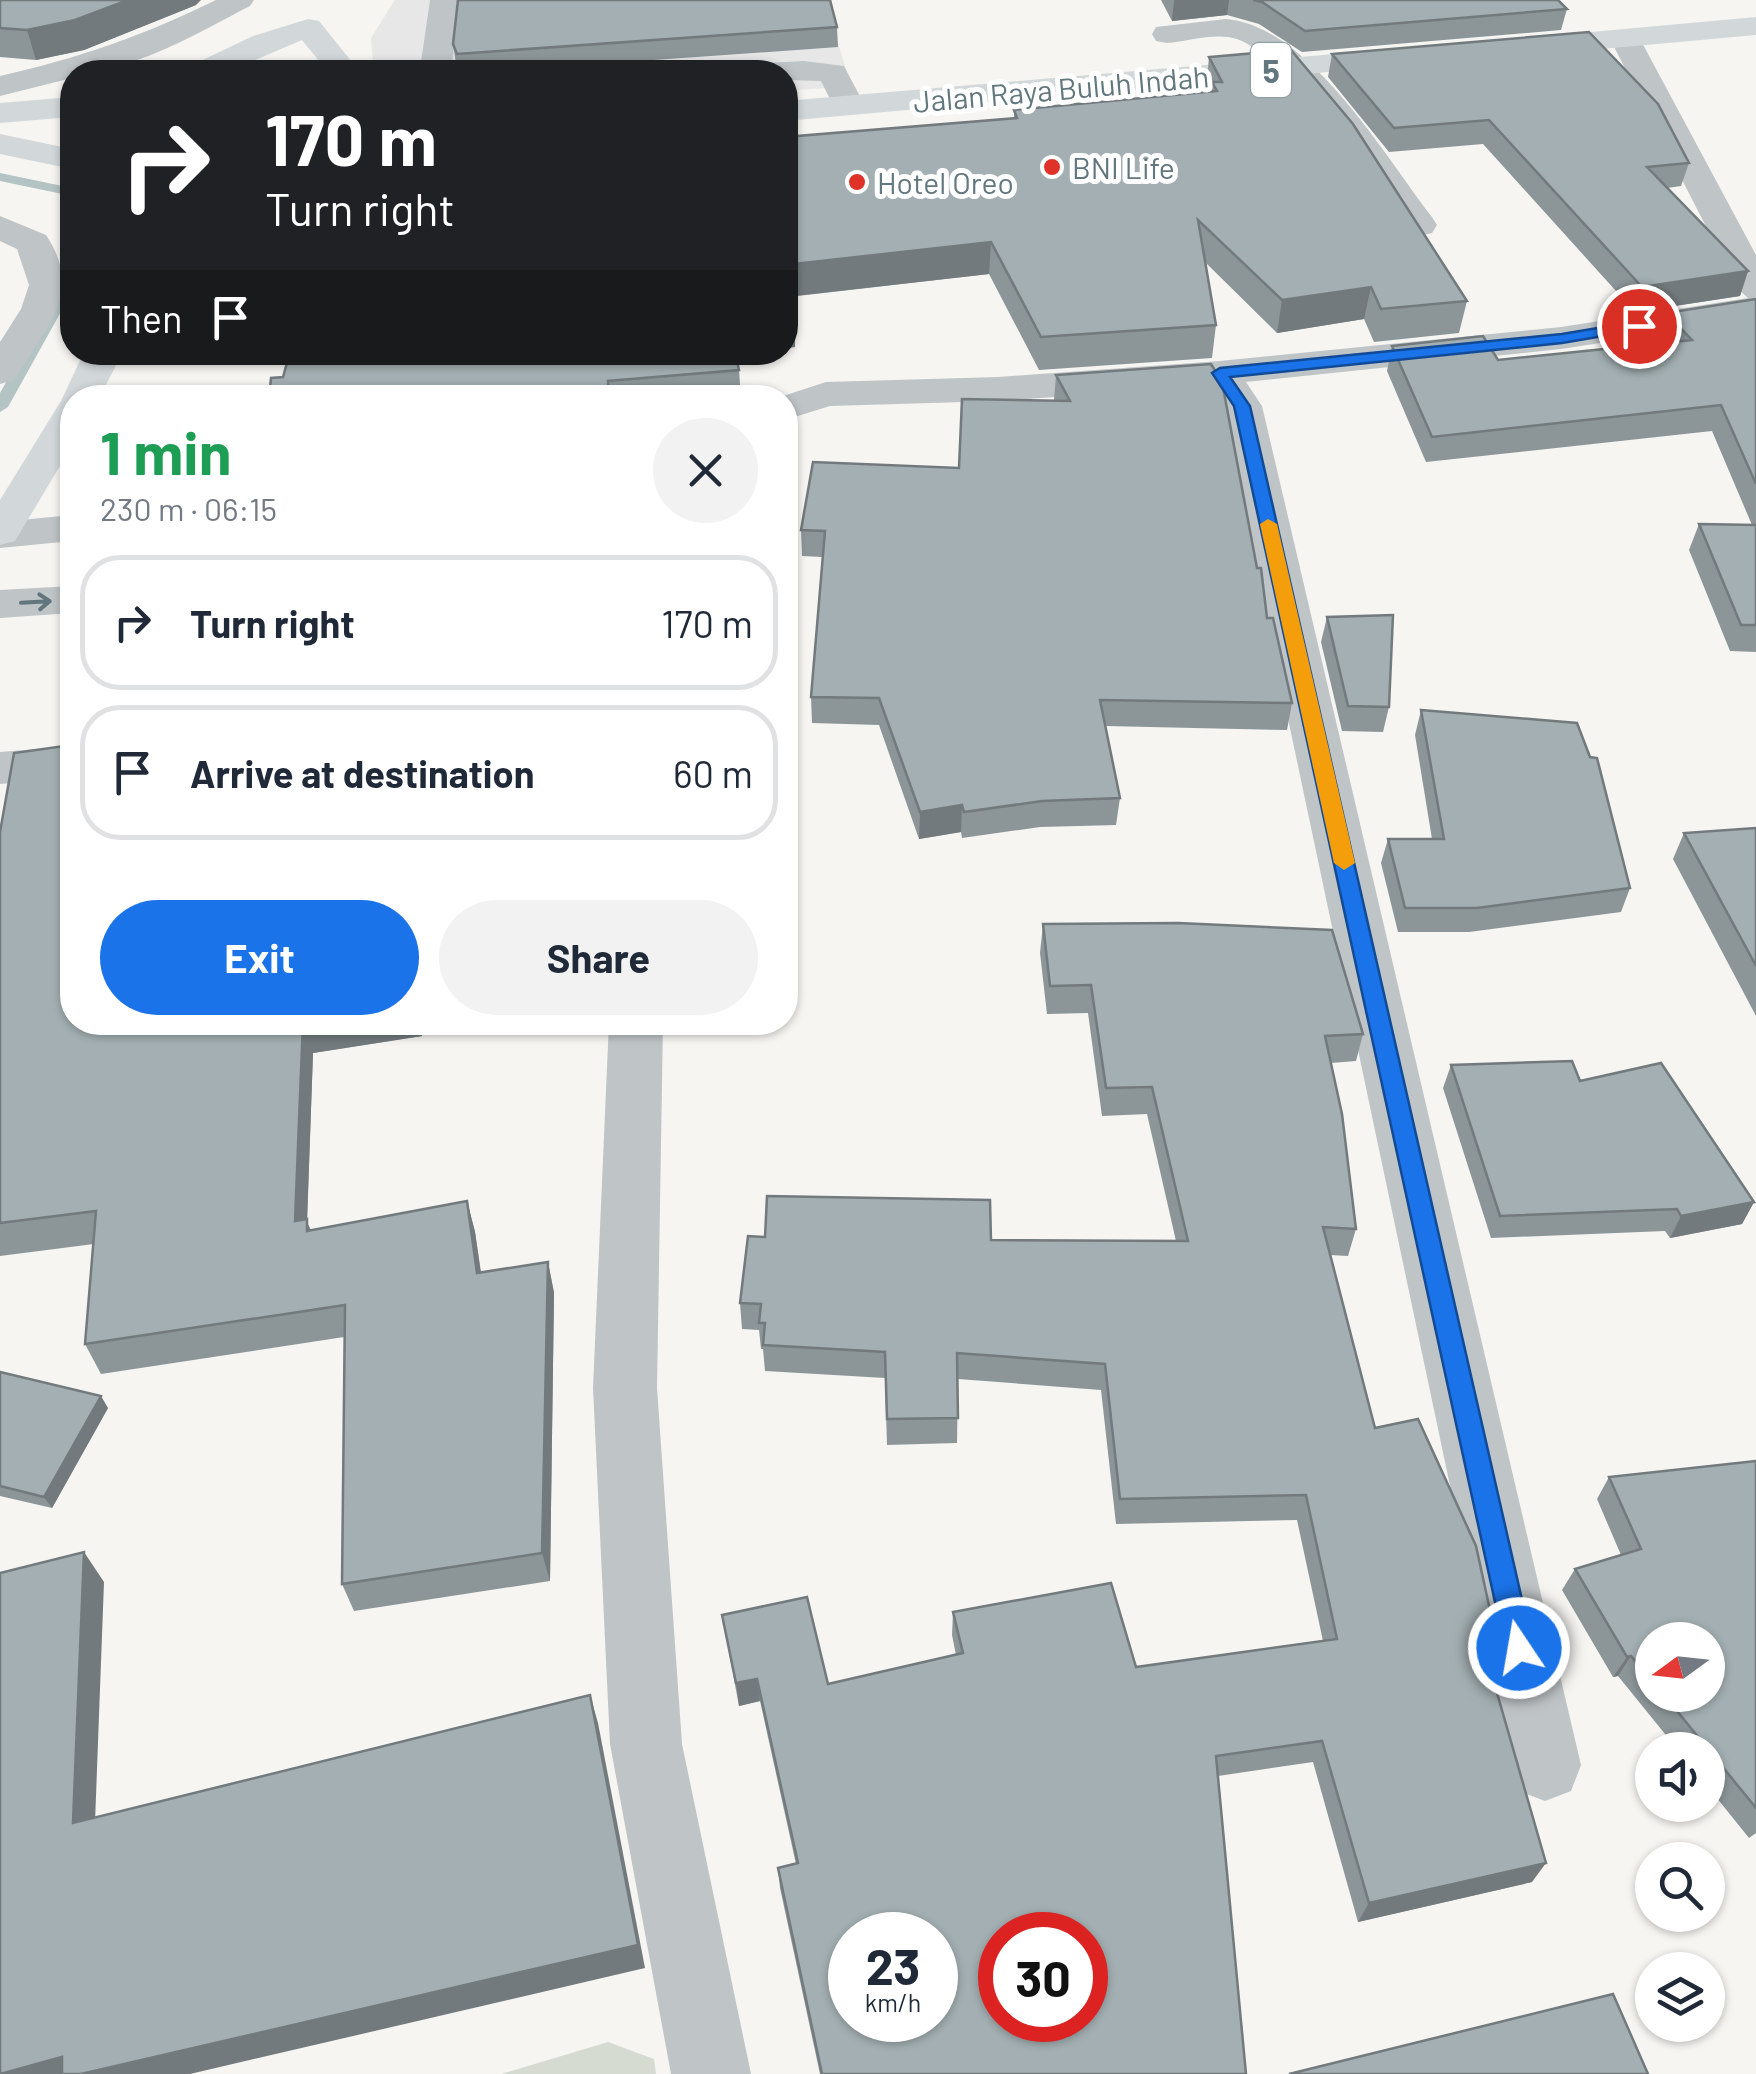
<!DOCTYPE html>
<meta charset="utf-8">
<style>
:root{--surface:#fff;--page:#f2f2f3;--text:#1f2937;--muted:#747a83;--line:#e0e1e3;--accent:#1a73e8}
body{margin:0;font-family:Barlow,sans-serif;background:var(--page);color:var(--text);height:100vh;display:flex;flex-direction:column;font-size:38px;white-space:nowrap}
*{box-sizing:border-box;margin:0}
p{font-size:32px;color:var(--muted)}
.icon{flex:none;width:55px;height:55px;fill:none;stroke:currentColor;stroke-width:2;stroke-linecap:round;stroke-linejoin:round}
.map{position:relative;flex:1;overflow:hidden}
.drawer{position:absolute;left:60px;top:385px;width:738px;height:650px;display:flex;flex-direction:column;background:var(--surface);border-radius:40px;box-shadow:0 2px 8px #0004}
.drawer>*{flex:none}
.guide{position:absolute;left:60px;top:60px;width:738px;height:305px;border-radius:40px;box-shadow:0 2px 8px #0004;background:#202124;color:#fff;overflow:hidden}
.needle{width:65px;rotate:255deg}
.controls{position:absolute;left:1635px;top:1622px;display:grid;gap:20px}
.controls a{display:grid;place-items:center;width:90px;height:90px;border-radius:50%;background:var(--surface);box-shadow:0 2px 8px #0004;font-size:50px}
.speed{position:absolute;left:828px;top:1912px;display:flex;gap:20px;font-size:50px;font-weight:700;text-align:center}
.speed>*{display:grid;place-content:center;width:130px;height:130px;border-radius:50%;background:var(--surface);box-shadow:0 2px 8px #0004;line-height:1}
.speed small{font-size:25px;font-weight:400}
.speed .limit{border:15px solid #d22;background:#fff;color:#111}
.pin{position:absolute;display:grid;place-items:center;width:85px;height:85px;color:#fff;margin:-42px;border:5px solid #fff;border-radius:50%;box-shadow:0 2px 10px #0007}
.me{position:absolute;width:110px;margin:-55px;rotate:348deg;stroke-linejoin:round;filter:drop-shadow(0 0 8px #0008)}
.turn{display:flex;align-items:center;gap:35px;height:210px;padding:0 40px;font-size:45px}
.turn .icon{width:130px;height:130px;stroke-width:2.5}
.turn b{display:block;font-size:70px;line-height:85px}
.then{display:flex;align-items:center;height:95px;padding:0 40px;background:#0003;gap:20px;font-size:38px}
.round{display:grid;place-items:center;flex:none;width:105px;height:105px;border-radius:52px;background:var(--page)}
.overview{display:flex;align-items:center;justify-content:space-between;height:170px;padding:0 40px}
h1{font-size:60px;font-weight:700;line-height:75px;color:#1e9e55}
.button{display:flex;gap:20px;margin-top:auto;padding:20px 40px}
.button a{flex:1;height:115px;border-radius:60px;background:var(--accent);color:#fff;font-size:40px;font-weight:700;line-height:115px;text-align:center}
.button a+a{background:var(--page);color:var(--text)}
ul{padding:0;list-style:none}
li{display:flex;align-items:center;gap:30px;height:135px;margin:0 20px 15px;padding:0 20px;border:5px solid var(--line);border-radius:40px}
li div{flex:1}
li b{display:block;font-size:38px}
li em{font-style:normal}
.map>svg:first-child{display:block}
.built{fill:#e6e7e6}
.green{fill:#d6dbd1}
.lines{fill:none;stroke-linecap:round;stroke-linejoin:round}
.stream{fill:#b4c4c5;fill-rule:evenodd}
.minor{fill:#bfc4c6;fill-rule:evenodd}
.major{fill:#d2d8da;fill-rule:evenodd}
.highway{fill:#d2d8da;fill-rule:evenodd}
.wall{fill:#8c9699;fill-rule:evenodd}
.shaded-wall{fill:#727a7d}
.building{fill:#a3afb2;stroke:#727a7d;stroke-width:2.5;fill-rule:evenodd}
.oneway{stroke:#61767d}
.route{fill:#1a73e8;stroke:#114b97;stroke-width:2.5}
.slow{fill:#f59e0b}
.poi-dot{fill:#df3329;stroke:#fff;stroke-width:4}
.labels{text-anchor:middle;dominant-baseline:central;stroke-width:10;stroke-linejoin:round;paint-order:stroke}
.far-street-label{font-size:30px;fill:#61767d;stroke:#fff}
.far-poi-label{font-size:30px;fill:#61767d;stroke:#fff;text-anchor:start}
.shield{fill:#fff;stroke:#909fa4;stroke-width:2.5}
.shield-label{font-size:32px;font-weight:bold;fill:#61767d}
</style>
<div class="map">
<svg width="1756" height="2074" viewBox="0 0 1756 2074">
<rect width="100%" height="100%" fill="#f6f5f2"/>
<polygon class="built" points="395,0 825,0 851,86 785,91 785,72 389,72 373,62 371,38"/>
<polygon class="green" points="608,2042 654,2059 656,2074 501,2074"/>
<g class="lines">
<g class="stream">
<polygon points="0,173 72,188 72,196 0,181"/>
<polygon points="72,274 72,292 8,407 0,412 0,393 64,279"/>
</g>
<g class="minor">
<path d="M216 0H254L250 6C195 34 135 72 72 72V78L0 96V76C79 58 143 36 216 0Z"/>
<polygon points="430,0 460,0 452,65 457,72 423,72 420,69"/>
<path d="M1226 19C1309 26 1384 155 1432 217L1437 225 1432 233 1419 236 1406 233C1370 182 1294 60 1237 39 1217 32 1188 41 1167 43L1156 41 1152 34 1156 27Z"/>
<polygon points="1625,30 1636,32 1640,39 1756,255 1756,319 1561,349 1246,382 1262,406 1581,1765 1571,1791 1545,1801 1519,1791 1509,1765 1222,406 1209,386 998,401 830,406 785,420 785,398 777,398 826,382 998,377 1220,361 1561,327 1748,298 1738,289 1610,39 1614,32"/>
<polygon points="804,61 844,66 865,106 861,113 837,113 821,81 785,80 785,72 724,72 729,65"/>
<path d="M0 216 46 235C83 290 49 325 19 372L14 380 0 384V342L21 309 29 285 17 249 0 241Z"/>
<polygon points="72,515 72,541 0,548 0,522"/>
<polygon points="72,586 72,613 0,618 0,590"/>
<polygon points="72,746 72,778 0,784 0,752"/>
<polygon points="609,1022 663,1022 657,1388 682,1744 751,2074 671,2074 610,1744 593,1388"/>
</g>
<polygon class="major" points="84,352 123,352 99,398 72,398 72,446 15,541 0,545 0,500 61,401"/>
<g class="highway">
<polygon points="1756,17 1756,35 1525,56 1514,54 1509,47 1514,40 1525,38"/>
<polygon points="308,19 319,21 360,72 328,72 302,40 227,72 187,72 192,65 253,36"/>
<polygon points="1405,48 1416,50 1421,57 1416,64 785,121 785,101"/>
<polygon points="72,97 72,117 0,123 0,103"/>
<polygon points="0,134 72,149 72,169 0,154"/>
</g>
</g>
<g class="wall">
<polygon points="0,0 196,5 84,50 36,60 0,57"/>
<polygon points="1161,0 1558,0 1567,9 1561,30 1302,52 1259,24 1227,15 1172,21"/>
<polygon points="837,27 838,47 485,72 459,72 456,64 453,44"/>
<polygon points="1332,54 1689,163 1681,186 1667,188 1748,271 1740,296 1635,312 1483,144 1389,152 1328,77"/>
<polygon points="1209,57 1467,301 1459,333 1374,342 1364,319 1277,333 1206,263 1216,325 1212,358 1039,370 989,274 789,297 794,314 795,347 785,348 785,137 1014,118 1014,110 1208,92 1206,88"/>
<polygon points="1756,299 1756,652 1730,651 1689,550 1699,524 1752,525 1712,431 1426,462 1387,371 1392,346 1498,360 1663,343 1658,338 1666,313"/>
<polygon points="290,352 749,352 735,354 739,370 741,398 269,398 283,377"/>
<polygon points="1056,375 1257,568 1267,618 1292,703 1287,730 1105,726 1120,798 1116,825 1040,827 962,838 961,832 919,839 879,725 812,723 811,697 822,557 802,556 801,530 959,468 1054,400"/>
<polygon points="1327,617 1389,707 1383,732 1342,731 1321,642"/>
<polygon points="1421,710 1630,888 1621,912 1469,932 1398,932 1381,863 1388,839 1432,839 1415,735"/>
<polygon points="1756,828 1756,1016 1673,859 1684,833"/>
<polygon points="0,832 72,1022 422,1022 422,1036 313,1053 307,1222 311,1230 467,1201 475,1232 481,1272 548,1262 554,1293 550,1581 354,1611 342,1584 344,1337 101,1374 85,1344 94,1244 0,1256"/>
<polygon points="1043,924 1363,1034 1356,1061 1331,1063 1356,1229 1348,1256 1330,1255 1375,1428 1483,1643 1532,1882 1358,1922 1313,1762 1218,1776 1246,2074 820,2074 780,1888 778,1868 796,1864 760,1701 739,1706 722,1615 828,1684 956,1655 952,1635 953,1612 1136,1667 1323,1641 1297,1520 1116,1524 1101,1390 958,1379 957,1443 887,1445 885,1378 765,1371 763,1349 761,1349 759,1330 742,1329 740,1303 765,1237 1176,1241 1147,1114 1102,1116 1088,1013 1047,1014 1040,953"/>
<polygon points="1451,1065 1580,1081 1754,1202 1742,1224 1670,1238 1665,1231 1491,1238 1443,1088"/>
<polygon points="0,1372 108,1408 52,1508 0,1496"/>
<path d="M1756 1461V1833L1749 1838 1708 1787V1750H1678L1618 1676 1613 1677 1562 1590 1575 1569 1621 1555 1597 1499 1609 1477ZM1652 1640 1708 1695H1652Z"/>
</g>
<g class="shaded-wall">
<polygon points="128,0 201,0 196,5 84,50 36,60 27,30"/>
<polygon points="1174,0 1229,0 1227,15 1172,21"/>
<polygon points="991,242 989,274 785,297 785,265"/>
<polygon points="1748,271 1740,296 1635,312 1642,287"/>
<polygon points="1371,287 1364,319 1277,333 1282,300"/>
<polygon points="794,314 795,347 785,348 785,315"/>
<polygon points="962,805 961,832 919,839 920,812"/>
<polygon points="303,1022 422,1022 422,1036 313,1053 307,1222 318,1250 295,1221"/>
<polygon points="467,1201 475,1232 485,1303 477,1273"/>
<polygon points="1754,1202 1742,1224 1670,1238 1681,1216"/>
<polygon points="548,1262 554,1293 550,1581 542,1553"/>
<polygon points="101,1396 108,1408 52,1508 44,1497"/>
<polygon points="84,1552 104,1582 94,1849 73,1823"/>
<polygon points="1493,1624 1480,1647 1478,1627"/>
<polygon points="1631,1656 1618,1676 1613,1677 1627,1657"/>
<polygon points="757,1679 760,1701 739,1706 736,1683"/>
<polygon points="590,1695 598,1723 645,1968 190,2074 0,2074"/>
<polygon points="1546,1863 1532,1882 1358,1922 1369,1903"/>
</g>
<g class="building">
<polygon points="0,0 128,0 75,20 27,30 0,28"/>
<polygon points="458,0 830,0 837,27 457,54 453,44"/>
<polygon points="1253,0 1558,0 1567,9 1305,31 1262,2"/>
<polygon points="1589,32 1658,104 1689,163 1647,167 1748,271 1642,287 1489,120 1394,128 1332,54"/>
<polygon points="1291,50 1353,124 1467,301 1381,309 1371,287 1282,300 1198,220 1216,325 1041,337 991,242 785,265 785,137 1017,118 1014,110 1217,91 1212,82 1222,82 1209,57"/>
<polygon points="785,284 794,314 785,315"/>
<polygon points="1756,299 1756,484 1721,405 1432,437 1392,346 1483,336 1498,360 1692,340 1666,313"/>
<polygon points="290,352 735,352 739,370 608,381 609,398 269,398 271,378 283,377"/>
<polygon points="1211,364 1222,382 1257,568 1261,568 1267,618 1273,618 1292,703 1100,700 1120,798 1042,801 964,812 962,805 920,812 879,698 811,697 825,531 801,530 813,462 959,468 962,399 1070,401 1056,375"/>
<polygon points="1699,524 1756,525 1756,625 1741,625"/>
<polygon points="1393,615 1389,707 1348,706 1327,617"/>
<polygon points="1421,710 1577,723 1590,757 1597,758 1630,888 1477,908 1405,908 1388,839 1444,839"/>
<polygon points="72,745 72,1022 303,1022 295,1221 307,1219 307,1231 467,1201 477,1273 548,1262 542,1553 342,1584 345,1305 85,1344 96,1211 0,1223 0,832 14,753"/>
<polygon points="1756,828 1756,966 1684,833"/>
<path d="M1178 923 1332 930 1363 1034 1325 1036 1342 1114 1356 1229 1323 1227 1375 1428 1418 1419 1476 1546 1493 1624 1478 1627 1546 1863 1369 1903 1322 1741 1216 1756 1246 2074H822L778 1868 798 1863 757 1679 736 1683 722 1615 807 1597 828 1684 963 1653 953 1612 1111 1583 1136 1667 1337 1639 1306 1495 1120 1499 1105 1364 957 1353 958 1418 887 1419 885 1352 763 1345 765 1323H759L761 1304 740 1303 748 1236 765 1237 767 1196 990 1200 991 1240 1188 1241 1152 1087 1106 1088 1091 985 1050 986 1043 924ZM850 1935H935V2020H850ZM1000 1935H1085V2020H1000Z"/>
<polygon points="1572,1061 1580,1081 1661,1063 1754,1202 1681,1216 1677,1209 1500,1216 1451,1065"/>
<polygon points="0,1372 101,1396 44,1497 0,1486"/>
<polygon points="1756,1461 1756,1808 1664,1695 1708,1695 1708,1640 1652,1640 1652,1681 1631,1656 1627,1657 1575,1569 1641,1549 1609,1477"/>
<polygon points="84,1552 73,1823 590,1695 638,1945 81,2074 62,2074 62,2057 0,2074 0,1573"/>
<polygon points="1613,1994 1648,2074 1289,2074"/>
</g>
<defs><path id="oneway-shaft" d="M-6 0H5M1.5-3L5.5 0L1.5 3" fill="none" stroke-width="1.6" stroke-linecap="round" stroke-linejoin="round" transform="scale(2.5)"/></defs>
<use class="oneway" href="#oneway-shaft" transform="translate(36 602) rotate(-3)"/>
<polygon class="route" points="1639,321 1645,323 1645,329 1562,343 1230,377 1250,406 1533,1648 1529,1658 1519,1662 1509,1658 1505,1648 1234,406 1212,373 1220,368 1562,334"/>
<polygon class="slow" points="1268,519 1277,524 1355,863 1344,870 1334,863 1260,524"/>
<g class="poi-dot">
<circle cx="1052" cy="167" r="10"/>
<circle cx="857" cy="182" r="10"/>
</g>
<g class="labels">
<g class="far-street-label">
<text transform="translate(1061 88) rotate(-5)">Jalan Raya Buluh Indah</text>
</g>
<g class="far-poi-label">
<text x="1072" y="167">BNI Life</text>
<text x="877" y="182">Hotel Oreo</text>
</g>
<rect class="shield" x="1251" y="43" width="40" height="54" rx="8"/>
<g class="shield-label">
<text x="1271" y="70">5</text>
</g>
</g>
</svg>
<div class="controls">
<a><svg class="needle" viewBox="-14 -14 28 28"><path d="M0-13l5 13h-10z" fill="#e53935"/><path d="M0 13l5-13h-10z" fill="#747a83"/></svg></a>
<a><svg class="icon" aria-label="sound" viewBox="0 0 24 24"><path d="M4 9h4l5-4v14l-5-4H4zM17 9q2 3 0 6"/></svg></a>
<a><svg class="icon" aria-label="search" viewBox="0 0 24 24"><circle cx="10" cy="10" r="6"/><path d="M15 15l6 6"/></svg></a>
<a><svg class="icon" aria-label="layers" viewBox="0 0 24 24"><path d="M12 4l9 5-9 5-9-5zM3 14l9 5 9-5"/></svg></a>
</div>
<div class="speed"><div>23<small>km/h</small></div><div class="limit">30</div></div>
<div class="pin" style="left:1639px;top:326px;background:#d93025"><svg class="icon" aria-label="arrive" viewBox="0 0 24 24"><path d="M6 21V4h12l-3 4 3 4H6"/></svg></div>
<svg class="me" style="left:1519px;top:1648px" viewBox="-20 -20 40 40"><circle r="17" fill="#1a73e8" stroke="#fff" stroke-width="3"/><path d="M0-11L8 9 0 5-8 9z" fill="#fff"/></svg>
<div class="guide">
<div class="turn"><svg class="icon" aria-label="right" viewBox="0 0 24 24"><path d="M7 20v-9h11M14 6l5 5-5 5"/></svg><div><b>170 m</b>Turn right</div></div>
<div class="then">Then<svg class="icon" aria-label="arrive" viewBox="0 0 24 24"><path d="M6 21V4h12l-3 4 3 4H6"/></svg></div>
</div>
<section class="drawer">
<div class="overview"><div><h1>1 min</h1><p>230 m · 06:15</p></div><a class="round"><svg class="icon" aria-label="close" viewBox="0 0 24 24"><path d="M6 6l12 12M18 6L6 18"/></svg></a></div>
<ul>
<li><svg class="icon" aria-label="right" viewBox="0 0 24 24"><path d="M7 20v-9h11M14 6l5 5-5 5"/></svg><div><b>Turn right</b></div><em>170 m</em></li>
<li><svg class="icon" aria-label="arrive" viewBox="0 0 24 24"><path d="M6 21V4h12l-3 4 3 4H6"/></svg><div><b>Arrive at destination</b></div><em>60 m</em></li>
</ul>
<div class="button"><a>Exit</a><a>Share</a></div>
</section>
</div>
